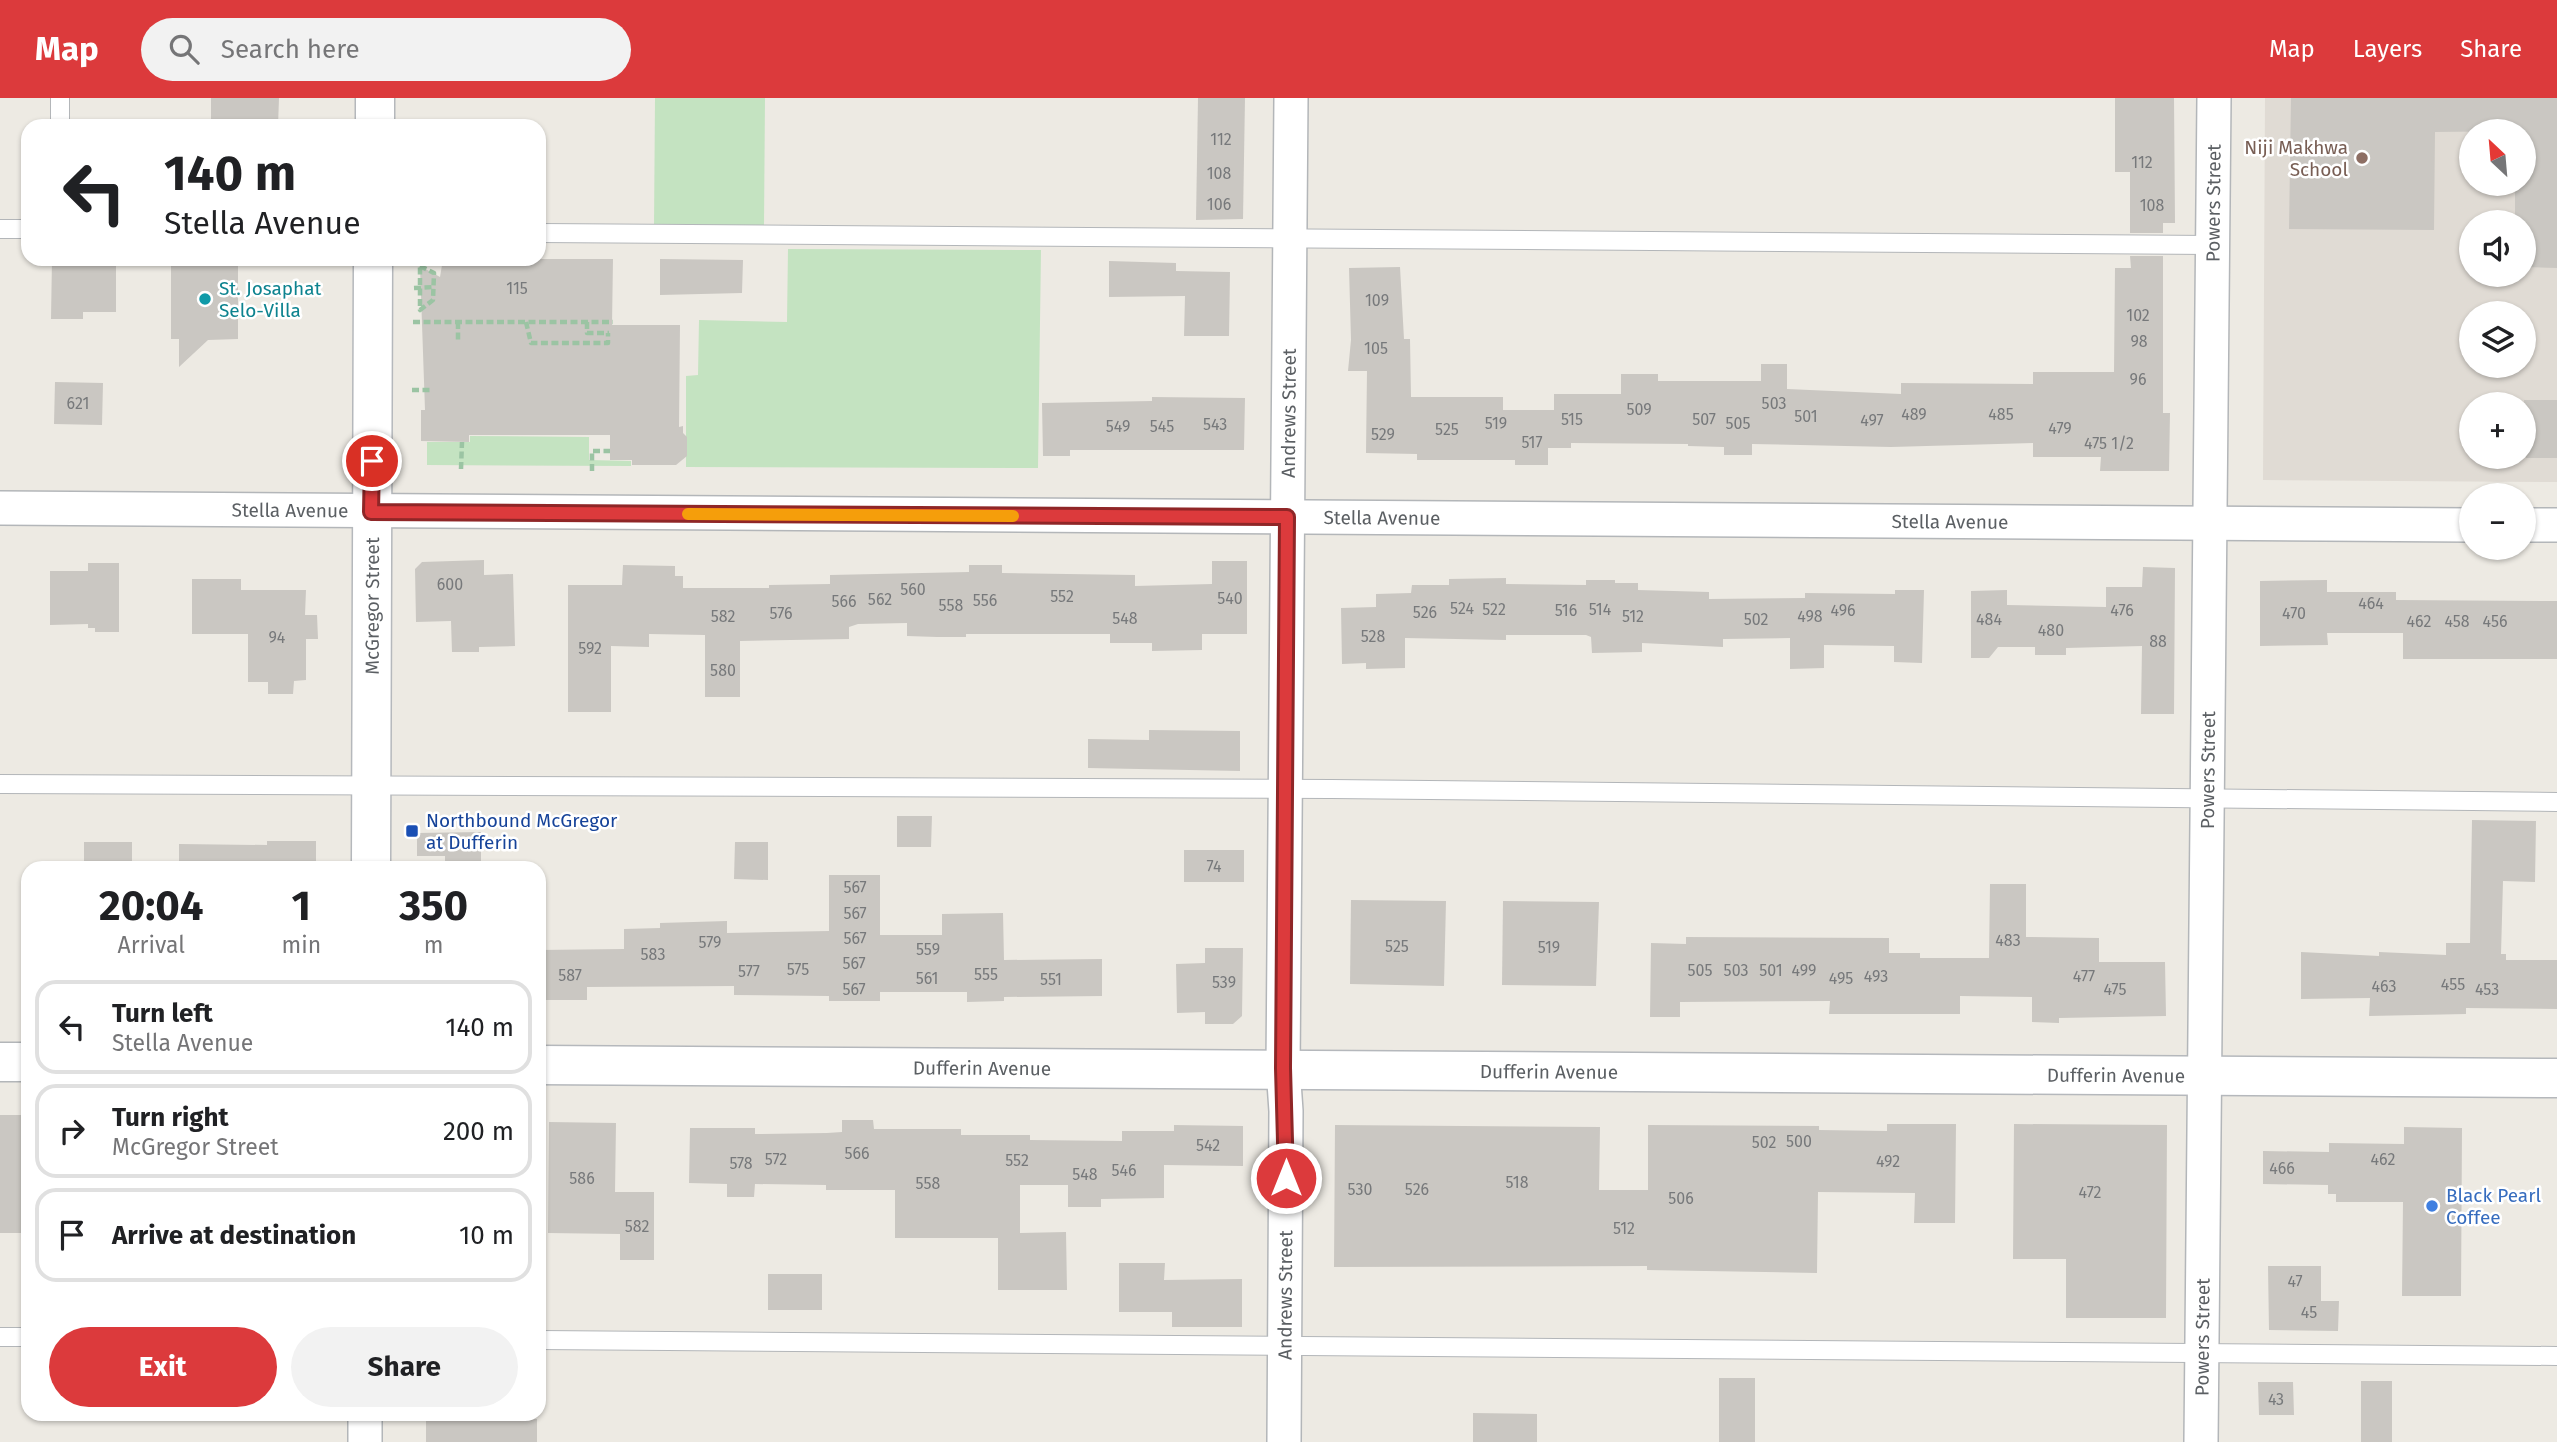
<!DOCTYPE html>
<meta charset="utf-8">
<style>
:root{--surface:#fff;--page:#f2f2f2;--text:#202124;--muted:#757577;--line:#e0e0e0;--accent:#dc3a3c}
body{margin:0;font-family:"Fira Sans",sans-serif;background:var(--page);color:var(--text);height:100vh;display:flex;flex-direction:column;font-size:26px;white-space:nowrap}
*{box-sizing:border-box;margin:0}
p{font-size:23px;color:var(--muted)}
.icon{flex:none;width:38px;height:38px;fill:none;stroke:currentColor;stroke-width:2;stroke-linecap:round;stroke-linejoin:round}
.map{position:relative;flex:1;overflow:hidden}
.side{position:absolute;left:21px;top:763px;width:525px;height:560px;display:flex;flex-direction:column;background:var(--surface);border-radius:21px;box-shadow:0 2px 5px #0004}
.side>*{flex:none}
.guide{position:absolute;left:21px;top:21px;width:525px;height:147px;border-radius:21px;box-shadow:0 2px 5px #0004;background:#fff;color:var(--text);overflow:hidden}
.needle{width:46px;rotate:334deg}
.fabs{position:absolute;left:2459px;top:21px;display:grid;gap:14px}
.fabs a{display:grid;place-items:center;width:77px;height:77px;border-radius:50%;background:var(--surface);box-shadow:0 2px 5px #0004;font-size:35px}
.pin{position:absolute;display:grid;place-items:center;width:60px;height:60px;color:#fff;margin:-30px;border:4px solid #fff;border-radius:50%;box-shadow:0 2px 7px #0007}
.me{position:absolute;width:77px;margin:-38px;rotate:0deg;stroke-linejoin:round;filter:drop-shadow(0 0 5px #0008)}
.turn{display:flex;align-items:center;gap:24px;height:147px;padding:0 28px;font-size:32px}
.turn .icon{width:91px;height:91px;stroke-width:2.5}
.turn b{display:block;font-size:49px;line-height:60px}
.eta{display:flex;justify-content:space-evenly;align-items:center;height:119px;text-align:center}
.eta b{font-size:42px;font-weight:700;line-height:49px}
.primary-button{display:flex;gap:14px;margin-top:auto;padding:14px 28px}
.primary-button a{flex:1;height:80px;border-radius:42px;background:var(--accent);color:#fff;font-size:28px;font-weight:700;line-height:80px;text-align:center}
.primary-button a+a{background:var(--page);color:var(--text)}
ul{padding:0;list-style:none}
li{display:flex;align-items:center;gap:21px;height:94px;margin:0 14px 10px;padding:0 14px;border:4px solid var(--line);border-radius:21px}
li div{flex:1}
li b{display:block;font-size:26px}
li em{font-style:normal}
header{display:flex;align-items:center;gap:42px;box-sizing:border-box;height:98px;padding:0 35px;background:var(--accent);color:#fff}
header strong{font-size:33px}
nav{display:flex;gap:38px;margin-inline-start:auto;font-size:24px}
.search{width:490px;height:63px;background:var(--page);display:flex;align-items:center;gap:18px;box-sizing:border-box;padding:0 24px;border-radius:38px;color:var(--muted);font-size:26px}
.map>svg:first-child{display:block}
.education{fill:#e0dbd4;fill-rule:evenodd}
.green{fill:#c4e3c1}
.building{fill:#cac7c2}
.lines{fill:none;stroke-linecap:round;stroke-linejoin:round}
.service-casing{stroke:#b3b6b9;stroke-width:20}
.minor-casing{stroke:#b3b6b9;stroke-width:36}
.tertiary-casing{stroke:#b3b6b9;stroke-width:41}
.secondary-casing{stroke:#b5b8bc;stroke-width:41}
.path{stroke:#9bc4a3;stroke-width:4.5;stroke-dasharray:7 3.5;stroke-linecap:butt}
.service{stroke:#fff;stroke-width:18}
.minor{stroke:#fff;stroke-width:33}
.tertiary{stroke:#fff;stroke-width:38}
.secondary{stroke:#fff;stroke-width:38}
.route-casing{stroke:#8f2627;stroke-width:18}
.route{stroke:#dc3a3c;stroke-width:12}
.slow{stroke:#f59e0b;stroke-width:12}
.education-dot{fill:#8d6e63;stroke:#fff;stroke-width:2.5}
.culture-dot{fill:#0f9aa8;stroke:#fff;stroke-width:2.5}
.transit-dot{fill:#1a4fb4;stroke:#fff;stroke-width:2.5}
.shop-dot{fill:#3f7fe0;stroke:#fff;stroke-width:2.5}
.labels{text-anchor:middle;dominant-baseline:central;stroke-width:5;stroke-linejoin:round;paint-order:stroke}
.number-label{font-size:16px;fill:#77797b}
.education-label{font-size:19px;fill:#785e54;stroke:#fff;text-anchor:end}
.street-label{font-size:19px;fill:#5b5f63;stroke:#fff}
.culture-label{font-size:19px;fill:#0d838f;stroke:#fff;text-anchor:start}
.transit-label{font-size:19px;fill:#164399;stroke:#fff;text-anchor:start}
.shop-label{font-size:19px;fill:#366cbe;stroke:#fff;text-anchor:start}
</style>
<header>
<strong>Map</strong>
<div class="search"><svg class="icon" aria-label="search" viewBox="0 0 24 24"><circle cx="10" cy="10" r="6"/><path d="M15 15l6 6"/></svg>Search here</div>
<nav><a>Map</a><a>Layers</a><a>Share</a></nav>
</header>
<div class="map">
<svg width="2557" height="1344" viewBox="0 0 2557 1344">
<rect width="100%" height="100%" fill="#edeae3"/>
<path class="education" d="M2265 0H2557V384L2263 382ZM2471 33H2524V86H2471ZM2471 124H2524V177H2471ZM2471 215H2524V268H2471ZM2471 306H2524V359H2471Z"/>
<g class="green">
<polygon points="655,0 765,0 764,127 654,128"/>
<polygon points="788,151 1041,152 1038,370 686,369 686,278 698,277 699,222 787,224"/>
<polygon points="470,338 589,339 589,362 631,363 631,368 427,367 427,344 470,344"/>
</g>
<g class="building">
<polygon points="211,0 279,0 278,28 211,28"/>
<polygon points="1198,0 1245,0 1243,121 1196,122"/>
<polygon points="2115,0 2174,0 2175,125 2163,125 2163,135 2130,135 2130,74 2115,74"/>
<polygon points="2291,0 2557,0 2557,170 2524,169 2524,124 2515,124 2515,86 2524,86 2524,33 2435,34 2434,132 2289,131"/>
<polygon points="2130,158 2163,158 2163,315 2170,315 2169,373 2100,373 2101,359 2033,359 2033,345 1891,349 1752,346 1752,357 1724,357 1724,349 1688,348 1688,346 1571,345 1571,350 1548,350 1548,367 1515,367 1515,362 1417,362 1417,356 1366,355 1367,273 1348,273 1351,242 1349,170 1400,169 1404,241 1410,241 1411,299 1503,299 1503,312 1554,312 1554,296 1621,296 1621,276 1658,276 1658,283 1761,283 1761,266 1787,266 1787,291 1901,296 1901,285 2033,286 2033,274 2114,274 2115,170 2131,170"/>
<polygon points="52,161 116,161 116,214 83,214 83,221 51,221"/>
<polygon points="171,161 238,161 238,241 208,242 179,269 179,241 171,241"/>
<polygon points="443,161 613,161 612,227 680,227 679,329 683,328 683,335 687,339 687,358 676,367 632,367 632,362 610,362 610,337 469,337 469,344 421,343 421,312 425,312 420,168 440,179"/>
<polygon points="660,161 743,162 742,195 660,197"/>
<polygon points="1109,163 1176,165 1176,173 1230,174 1229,238 1184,238 1185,198 1109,199"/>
<polygon points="55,284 103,285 102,327 54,326"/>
<polygon points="1152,299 1245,300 1244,352 1070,352 1070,358 1043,358 1042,305 1152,303"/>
<polygon points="2524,302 2557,302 2557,360 2526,360"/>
<polygon points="484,462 484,477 513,476 515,548 479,549 479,554 452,554 451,523 416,524 415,471 422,464"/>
<polygon points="1212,463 1247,463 1247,536 1202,536 1202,552 1152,553 1152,545 1110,545 1110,536 966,536 966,539 937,539 907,538 907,525 858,526 849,529 849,541 740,543 740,599 705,599 705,537 649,536 649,549 611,548 611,614 568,614 568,487 622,487 623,467 675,468 675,478 683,478 683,490 769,490 769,487 830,486 830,477 969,474 969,467 1002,467 1002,475 1135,477 1135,488 1212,486"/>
<polygon points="88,465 119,465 119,534 95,534 95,530 88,530 88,526 50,527 50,473 88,473"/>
<polygon points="2143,469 2175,470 2174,616 2141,616 2142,548 2066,550 2066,557 2035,557 2035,549 1998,549 1989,560 1971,560 1971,493 2007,492 2007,507 2106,509 2106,489 2142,489"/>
<polygon points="1506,480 1506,486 1586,487 1586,482 1615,482 1615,485 1638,485 1638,492 1709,494 1709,501 1805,500 1805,495 1895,496 1895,492 1924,492 1922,565 1894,564 1894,548 1824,547 1824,570 1790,571 1790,540 1723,541 1723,549 1642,545 1642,554 1592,555 1591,539 1586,537 1506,537 1506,542 1405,540 1405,570 1366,571 1366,565 1342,566 1341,510 1376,509 1376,496 1411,495 1412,487 1449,487 1449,481"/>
<polygon points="192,481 241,481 241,492 306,492 305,517 317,517 318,541 306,541 306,582 294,583 293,596 268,596 268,584 248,584 248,536 192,536"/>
<polygon points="2327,482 2327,494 2396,494 2396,502 2557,503 2557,561 2403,561 2403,535 2327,535 2328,547 2260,548 2260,483"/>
<polygon points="1149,632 1240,633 1240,673 1088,670 1088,641 1149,642"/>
<polygon points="897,718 932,718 931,749 897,749"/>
<polygon points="2472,722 2536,723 2535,784 2503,783 2501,856 2506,856 2506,862 2557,862 2557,911 2466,910 2466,916 2369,918 2370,900 2301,901 2301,854 2379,858 2379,854 2446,857 2446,845 2470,845"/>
<polygon points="481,734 481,766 445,766 445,758 417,758 417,735"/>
<polygon points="267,743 316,743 316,770 179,770 179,746 267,747"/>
<rect x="84" y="744" width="48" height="26"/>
<polygon points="735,744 768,744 768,782 734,781"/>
<rect x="1184" y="752" width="60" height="32"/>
<polygon points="829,777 880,777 880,837 942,837 942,816 1003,815 1004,862 1102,861 1102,898 1004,899 1004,903 967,904 967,894 880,894 880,903 829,903 829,898 734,897 734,888 587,889 587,902 539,902 539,852 624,851 624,831 660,830 660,825 727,823 727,835 829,833"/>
<polygon points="1990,786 2026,786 2026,839 2099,840 2099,864 2165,864 2166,918 2059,920 2059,925 2032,924 2032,899 1960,898 1960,916 1829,916 1830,903 1680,904 1680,919 1650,919 1651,845 1686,846 1686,839 1889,840 1889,855 1920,855 1920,860 1989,860"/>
<polygon points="1351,802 1446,803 1444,888 1350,886"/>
<polygon points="1503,803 1599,804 1596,888 1502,887"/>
<polygon points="1205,850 1243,850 1242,918 1233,926 1205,926 1205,914 1177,915 1176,866 1205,865"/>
<rect x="0" y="1017" width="28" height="118"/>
<polygon points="842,1022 873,1022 874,1031 961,1031 961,1037 1030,1037 1030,1042 1122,1043 1122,1033 1174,1033 1174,1027 1243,1028 1243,1068 1164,1067 1164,1100 1101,1101 1101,1109 1068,1109 1068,1087 1020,1087 1020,1135 1066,1134 1067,1192 998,1192 998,1140 895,1140 895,1092 826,1092 826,1087 755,1086 754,1099 727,1099 727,1086 689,1085 690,1030 755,1030 755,1036 827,1035 842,1034"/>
<polygon points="549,1024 616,1025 615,1094 654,1094 654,1162 620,1162 620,1136 548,1135"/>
<polygon points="1887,1026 1956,1026 1955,1125 1914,1125 1915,1095 1818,1094 1817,1175 1647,1172 1647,1168 1334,1169 1335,1027 1600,1029 1599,1092 1648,1092 1648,1027 1819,1028 1819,1032 1887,1033"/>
<polygon points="2014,1026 2167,1027 2166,1220 2066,1220 2066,1161 2013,1161"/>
<polygon points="2404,1029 2462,1030 2461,1198 2402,1198 2403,1104 2336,1104 2336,1096 2328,1096 2328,1087 2263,1086 2263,1053 2329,1054 2329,1045 2404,1046"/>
<polygon points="1119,1165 1165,1165 1164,1182 1242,1181 1242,1229 1172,1229 1172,1214 1119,1214"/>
<polygon points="2268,1168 2321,1168 2321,1203 2339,1203 2338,1233 2269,1232"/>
<rect x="768" y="1176" width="54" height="36"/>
<rect x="1719" y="1280" width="36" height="64"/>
<rect x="2361" y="1283" width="31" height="61"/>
<polygon points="2258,1284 2293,1284 2294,1317 2259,1317"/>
<polygon points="1473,1315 1537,1316 1537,1344 1473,1344"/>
<rect x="426" y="1321" width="111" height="23"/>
</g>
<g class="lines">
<defs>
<g id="service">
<polyline points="60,28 60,0"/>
<polyline points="0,131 28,131"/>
<polyline points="539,135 2212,147"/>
<polyline points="0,686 1332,691 2557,704"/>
<polyline points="0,1239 28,1239"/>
<polyline points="539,1242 2557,1258"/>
</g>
<g id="minor">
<path id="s1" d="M0 410 2471 427"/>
<polyline points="2524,427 2557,427"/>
<polyline points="365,1344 365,1316"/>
<path id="s2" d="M1284 1344 1286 1013 1283 970 1291 0"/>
<path id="s3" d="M2201 1344 2214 0"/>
</g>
<polyline id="tertiary" points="0,964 28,964"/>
<g id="secondary">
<polyline points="375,28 375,0"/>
<path id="s4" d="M371 770 373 161"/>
<path id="s5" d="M539 967 2557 980"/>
</g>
</defs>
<use href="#service" class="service-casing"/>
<use href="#minor" class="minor-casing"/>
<use href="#tertiary" class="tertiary-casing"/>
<use href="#secondary" class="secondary-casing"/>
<g class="path">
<polygon points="420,168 434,175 433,202 420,212"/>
<polyline points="414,190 434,189"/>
<polyline points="413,224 613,224"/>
<polyline points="458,224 458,243"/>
<polyline points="526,224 531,245 608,245 608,235"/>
<polyline points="587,224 587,235 609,235"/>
<polyline points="412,292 433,292"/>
<polyline points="461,371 462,344"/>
<polyline points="592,373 592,353 610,353"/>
</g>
<use href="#service" class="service"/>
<use href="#minor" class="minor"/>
<use href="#tertiary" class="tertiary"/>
<use href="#secondary" class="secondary"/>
</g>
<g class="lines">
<defs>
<polyline id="route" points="372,363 371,414 1287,419 1283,970 1286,1080"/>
</defs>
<use href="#route" class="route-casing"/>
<use href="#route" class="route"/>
<polyline class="slow" points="688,416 1013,418"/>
</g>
<circle class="education-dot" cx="2362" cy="60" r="7"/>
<circle class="culture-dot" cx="205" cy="201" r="7"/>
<rect class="transit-dot" x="405" y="726" width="14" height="14" rx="3.5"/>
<circle class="shop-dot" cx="2432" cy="1108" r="7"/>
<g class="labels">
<g class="number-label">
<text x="1221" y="41">112</text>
<text x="2142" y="64">112</text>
<text x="1219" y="75">108</text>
<text x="1219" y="106">106</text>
<text x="2152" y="107">108</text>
<text x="517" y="190">115</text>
<text x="1377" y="202">109</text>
<text x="2138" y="217">102</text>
<text x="2139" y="243">98</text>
<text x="1376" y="250">105</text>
<text x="2138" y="281">96</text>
<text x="78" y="305">621</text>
<text x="1774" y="305">503</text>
<text x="1639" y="311">509</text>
<text x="1914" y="316">489</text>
<text x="2001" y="316">485</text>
<text x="1806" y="318">501</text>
<text x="1572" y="321">515</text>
<text x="1704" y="321">507</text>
<text x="1872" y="322">497</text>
<text x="1496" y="325">519</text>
<text x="1738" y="325">505</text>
<text x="1215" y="326">543</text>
<text x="1118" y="328">549</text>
<text x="1162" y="328">545</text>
<text x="2060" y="330">479</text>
<text x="1447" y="331">525</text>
<text x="1383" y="336">529</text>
<text x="1532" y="344">517</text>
<text x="2109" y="345">475 1/2</text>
<text x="450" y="486">600</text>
<text x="913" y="491">560</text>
<text x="1062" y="498">552</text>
<text x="1230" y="500">540</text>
<text x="880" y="501">562</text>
<text x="985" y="502">556</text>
<text x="844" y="503">566</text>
<text x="2371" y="505">464</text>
<text x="951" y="507">558</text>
<text x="1462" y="510">524</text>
<text x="1494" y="511">522</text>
<text x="1600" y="511">514</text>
<text x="1566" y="512">516</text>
<text x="1843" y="512">496</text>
<text x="2122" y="512">476</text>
<text x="1425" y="514">526</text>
<text x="781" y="515">576</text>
<text x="2294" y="515">470</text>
<text x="723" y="518">582</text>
<text x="1633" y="518">512</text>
<text x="1810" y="518">498</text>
<text x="1125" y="520">548</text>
<text x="1756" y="521">502</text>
<text x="1989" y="521">484</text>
<text x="2419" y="523">462</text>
<text x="2457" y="523">458</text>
<text x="2495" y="523">456</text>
<text x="2051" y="532">480</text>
<text x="1373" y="538">528</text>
<text x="277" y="539">94</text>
<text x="2158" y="543">88</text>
<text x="590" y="550">592</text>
<text x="723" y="572">580</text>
<text x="1214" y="768">74</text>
<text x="855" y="789">567</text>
<text x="855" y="815">567</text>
<text x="855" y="840">567</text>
<text x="2008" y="842">483</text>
<text x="710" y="844">579</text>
<text x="1397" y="848">525</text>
<text x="1549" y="849">519</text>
<text x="928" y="851">559</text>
<text x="653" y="856">583</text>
<text x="854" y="865">567</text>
<text x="798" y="871">575</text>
<text x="1700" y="872">505</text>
<text x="1736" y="872">503</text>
<text x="1771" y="872">501</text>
<text x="1804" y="872">499</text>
<text x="749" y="873">577</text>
<text x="986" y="876">555</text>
<text x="570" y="877">587</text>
<text x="1876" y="878">493</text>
<text x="2084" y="878">477</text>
<text x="927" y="880">561</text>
<text x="1841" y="880">495</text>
<text x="1051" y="881">551</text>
<text x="1224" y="884">539</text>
<text x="2453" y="886">455</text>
<text x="2384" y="888">463</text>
<text x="854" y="891">567</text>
<text x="2115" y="891">475</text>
<text x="2487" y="891">453</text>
<text x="1799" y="1043">500</text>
<text x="1764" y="1044">502</text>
<text x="1208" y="1047">542</text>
<text x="857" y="1055">566</text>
<text x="776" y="1061">572</text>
<text x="2383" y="1061">462</text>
<text x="1017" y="1062">552</text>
<text x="1888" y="1063">492</text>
<text x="741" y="1065">578</text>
<text x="2282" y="1070">466</text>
<text x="1124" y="1072">546</text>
<text x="1085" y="1076">548</text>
<text x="582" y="1080">586</text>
<text x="1517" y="1084">518</text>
<text x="928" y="1085">558</text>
<text x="1360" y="1091">530</text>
<text x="1417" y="1091">526</text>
<text x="2090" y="1094">472</text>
<text x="1681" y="1100">506</text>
<text x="637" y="1128">582</text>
<text x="1624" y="1130">512</text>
<text x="2295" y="1183">47</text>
<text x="2309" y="1214">45</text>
<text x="2276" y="1301">43</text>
</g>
<g class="education-label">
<text x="2348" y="49">Niji Makhwa<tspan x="2348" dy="22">School</tspan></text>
</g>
<g class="street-label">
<text stroke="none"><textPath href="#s3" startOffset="1239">Powers Street</textPath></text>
<text stroke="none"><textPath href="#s2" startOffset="1029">Andrews Street</textPath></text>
<text stroke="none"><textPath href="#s1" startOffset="290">Stella Avenue</textPath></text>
<text stroke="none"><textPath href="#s1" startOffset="1382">Stella Avenue</textPath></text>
<text stroke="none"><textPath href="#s1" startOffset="1950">Stella Avenue</textPath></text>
<text stroke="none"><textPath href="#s4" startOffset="262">McGregor Street</textPath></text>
<text stroke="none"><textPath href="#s3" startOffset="672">Powers Street</textPath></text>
<text stroke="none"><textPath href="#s5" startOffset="443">Dufferin Avenue</textPath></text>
<text stroke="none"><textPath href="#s5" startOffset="1010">Dufferin Avenue</textPath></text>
<text stroke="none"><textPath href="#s5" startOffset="1577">Dufferin Avenue</textPath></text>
<text stroke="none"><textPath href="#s2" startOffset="147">Andrews Street</textPath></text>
<text stroke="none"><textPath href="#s3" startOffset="105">Powers Street</textPath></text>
</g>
<g class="culture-label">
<text x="219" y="190">St. Josaphat<tspan x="219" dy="22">Selo-Villa</tspan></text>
</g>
<g class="transit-label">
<text x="426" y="722">Northbound McGregor<tspan x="426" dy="22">at Dufferin</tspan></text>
</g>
<g class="shop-label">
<text x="2446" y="1097">Black Pearl<tspan x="2446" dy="22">Coffee</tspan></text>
</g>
</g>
</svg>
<div class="fabs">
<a><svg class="needle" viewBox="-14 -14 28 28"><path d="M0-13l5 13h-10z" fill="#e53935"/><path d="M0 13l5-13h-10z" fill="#757577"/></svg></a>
<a><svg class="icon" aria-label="sound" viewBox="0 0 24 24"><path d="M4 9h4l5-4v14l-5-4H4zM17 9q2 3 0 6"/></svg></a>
<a><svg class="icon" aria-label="layers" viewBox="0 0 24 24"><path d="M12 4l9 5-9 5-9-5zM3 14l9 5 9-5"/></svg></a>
<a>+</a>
<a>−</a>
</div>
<div class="pin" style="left:372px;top:363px;background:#d93025"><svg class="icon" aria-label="arrive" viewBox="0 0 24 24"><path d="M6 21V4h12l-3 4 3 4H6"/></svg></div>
<svg class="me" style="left:1286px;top:1080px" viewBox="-20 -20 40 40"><circle r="17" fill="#dc3a3c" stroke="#fff" stroke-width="3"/><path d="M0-11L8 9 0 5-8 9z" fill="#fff"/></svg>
<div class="guide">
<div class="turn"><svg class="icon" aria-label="left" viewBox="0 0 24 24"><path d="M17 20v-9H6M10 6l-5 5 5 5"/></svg><div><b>140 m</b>Stella Avenue</div></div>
</div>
<section class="side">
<div class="eta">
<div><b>20:04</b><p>Arrival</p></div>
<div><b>1</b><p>min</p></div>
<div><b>350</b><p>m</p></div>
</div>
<ul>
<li><svg class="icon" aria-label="left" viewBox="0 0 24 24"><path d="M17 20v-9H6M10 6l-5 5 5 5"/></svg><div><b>Turn left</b><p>Stella Avenue</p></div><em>140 m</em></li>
<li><svg class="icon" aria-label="right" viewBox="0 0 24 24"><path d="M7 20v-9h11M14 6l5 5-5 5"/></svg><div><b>Turn right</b><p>McGregor Street</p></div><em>200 m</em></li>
<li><svg class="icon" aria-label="arrive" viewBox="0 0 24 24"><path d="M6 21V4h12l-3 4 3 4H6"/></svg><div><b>Arrive at destination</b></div><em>10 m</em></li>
</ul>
<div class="primary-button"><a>Exit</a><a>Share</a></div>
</section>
</div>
